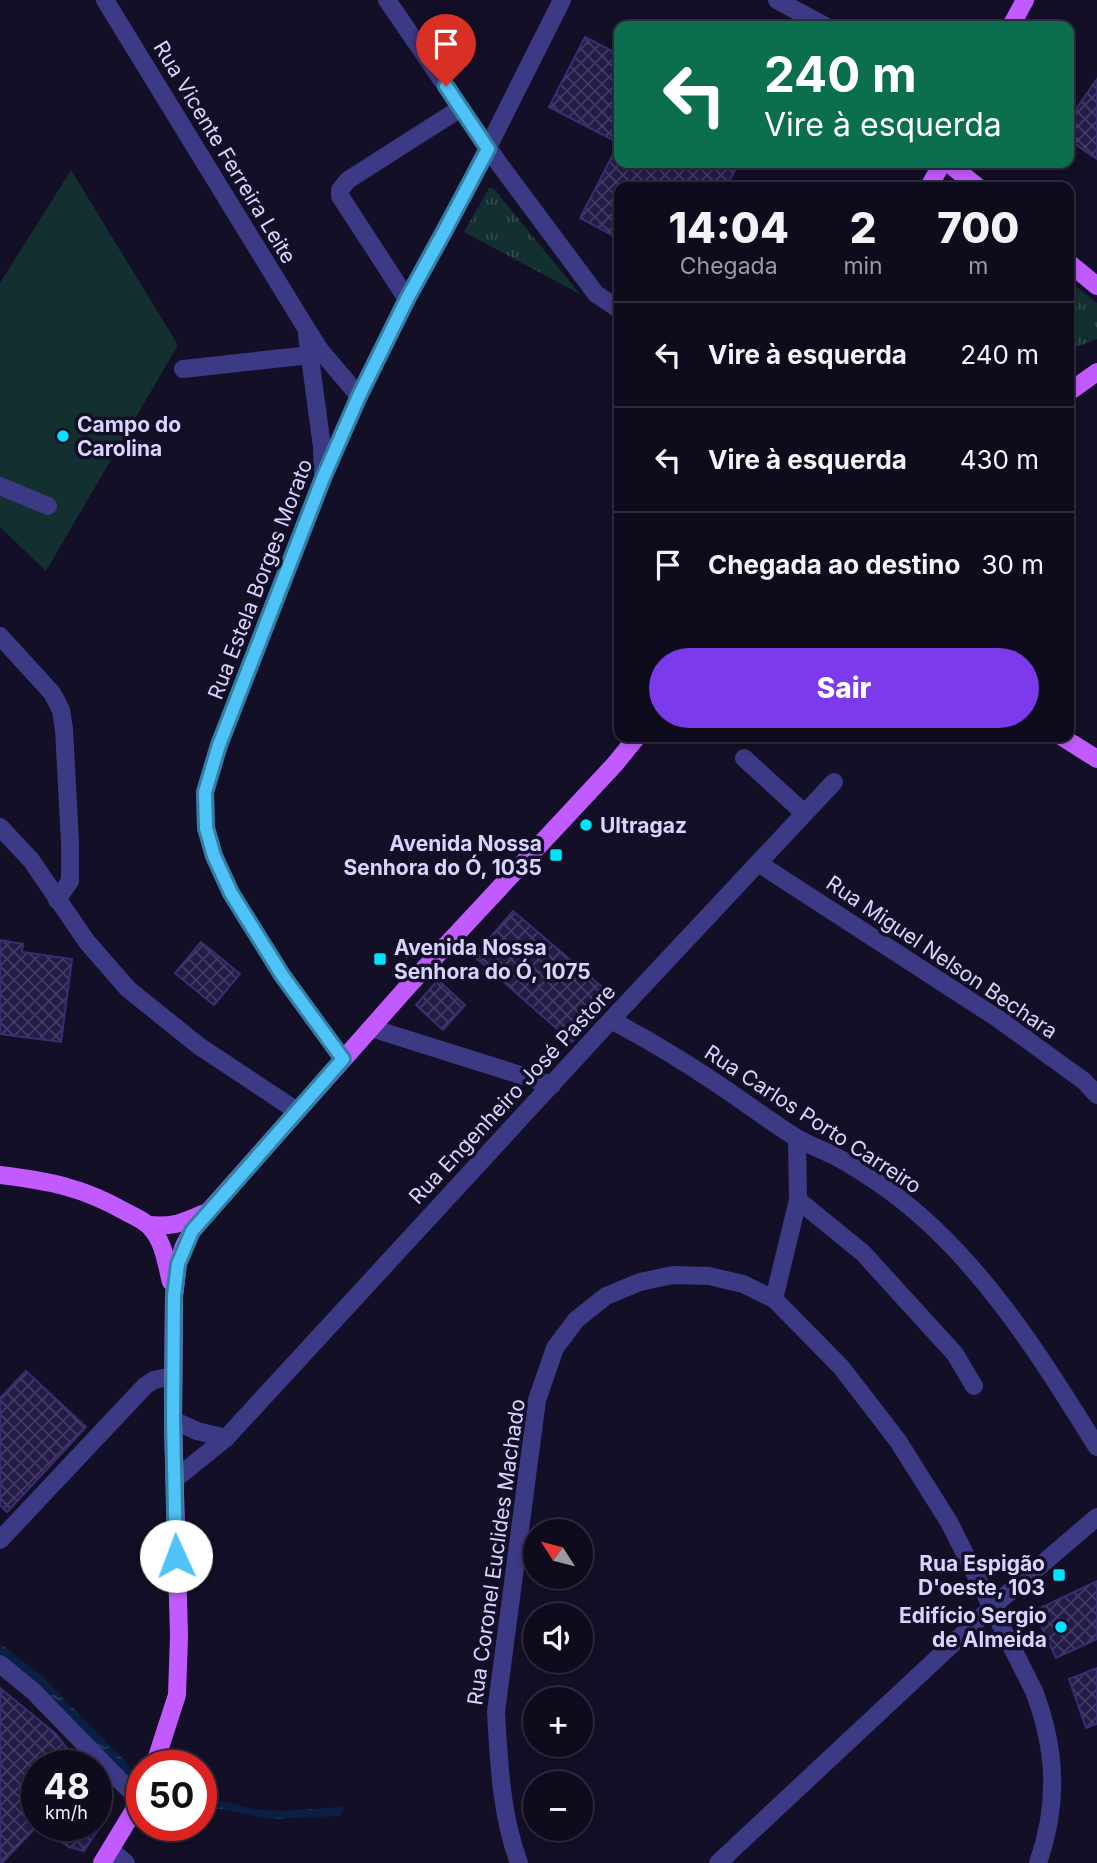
<!DOCTYPE html>
<html lang="pt">
<meta charset="utf-8">
<style>
:root{--surface:#0e0b1c;--page:#1c1929;--text:#f1f3f6;--muted:#9b9ba3;--line:#2e2b3b;--accent:#7c3aed}
body{margin:0;font-family:Inter,sans-serif;background:var(--page);color:var(--text);height:100vh;display:flex;flex-direction:column;font-size:26px;white-space:nowrap}
*{box-sizing:border-box;margin:0}
p{font-size:23px;color:var(--muted)}
.icon{flex:none;width:38px;height:38px;fill:none;stroke:currentColor;stroke-width:2;stroke-linecap:round;stroke-linejoin:round}
.map{position:relative;flex:1;overflow:hidden}
.drawer{position:absolute;left:614px;top:182px;width:460px;height:560px;display:flex;flex-direction:column;background:var(--surface);border-radius:14px;box-shadow:0 4px 10px #0003,0 0 0 2px var(--line)}
.drawer>*{flex:none}
.banner{position:absolute;left:614px;top:21px;width:460px;height:147px;border-radius:14px;box-shadow:0 4px 10px #0003,0 0 0 2px var(--line);background:#0b6e4f;color:#fff;overflow:hidden}
.needle{width:46px;rotate:306deg}
.fabs{position:absolute;left:523px;top:1519px;display:grid;gap:14px}
.fabs a{display:grid;place-items:center;width:70px;height:70px;border-radius:50%;background:var(--surface);box-shadow:0 4px 10px #0003,0 0 0 2px var(--line);font-size:35px}
.speed{position:absolute;left:21px;top:1750px;display:flex;gap:14px;font-size:35px;font-weight:700;text-align:center}
.speed>*{display:grid;place-content:center;width:91px;height:91px;border-radius:50%;background:var(--surface);box-shadow:0 4px 10px #0003,0 0 0 2px var(--line);line-height:1}
.speed small{font-size:18px;font-weight:400}
.speed .limit{border:10px solid #d22;background:#fff;color:#111}
.pin{position:absolute;display:grid;place-items:center;width:60px;height:60px;color:#fff;margin:-72px -30px;border-radius:50% 50% 50% 0;rotate:-45deg;box-shadow:0 0 7px #0007}
.pin .icon{rotate:45deg}
.me{position:absolute;width:77px;margin:-38px;rotate:358deg;stroke-linejoin:round;filter:drop-shadow(0 0 5px #0008)}
.turn{display:flex;align-items:center;gap:24px;height:147px;padding:0 35px;font-size:32px}
.turn .icon{width:91px;height:91px;stroke-width:2.5}
.turn b{display:block;font-size:49px;line-height:60px}
.eta{display:flex;justify-content:space-evenly;align-items:center;height:119px;text-align:center}
.eta b{font-size:42px;font-weight:800;line-height:49px}
.primary-button{display:flex;gap:14px;margin-top:auto;padding:14px 35px}
.primary-button a{flex:1;height:80px;border-radius:42px;background:var(--accent);color:#fff;font-size:28px;font-weight:800;line-height:80px;text-align:center}
ul{padding:0;list-style:none}
li{display:flex;align-items:center;gap:21px;height:105px;padding:0 35px;border-top:2px solid var(--line)}
li div{flex:1}
li b{display:block;font-size:26px}
li em{font-style:normal}
.map>svg:first-child{display:block}
.grass{fill:url(#grass-tufts)}
.pitch{fill:#12302f}
.water{fill:url(#water-ripples)}
.building{fill:url(#building-cross-hatch);stroke:#3b2d73;stroke-width:2}
.lines{fill:none;stroke-linecap:round;stroke-linejoin:round}
.minor{stroke:#3d3a85;stroke-width:18}
.major{stroke:#c25bff;stroke-width:18}
.route-casing{stroke:#337fa1;stroke-width:18}
.route{stroke:#4fc3f7;stroke-width:12}
.poi-dot{fill:#00e5ff;stroke:#130f26;stroke-width:2.5}
.labels{text-anchor:middle;dominant-baseline:central;stroke-width:7;stroke-linejoin:round;paint-order:stroke}
.street-label{font-size:21px;fill:#d9d4ff;stroke:#130f26}
.poi-label{font-size:21px;font-weight:bold;fill:#d9d4ff;stroke:#130f26;text-anchor:start}
</style>
<div class="map">
<svg width="1097" height="1863" viewBox="0 0 1097 1863">
<defs>
<pattern id="grass-tufts" width="24" height="20" patternUnits="userSpaceOnUse" patternTransform="scale(1.75)"><rect width="24" height="20" fill="#12302f"/><path d="M3 7l-1-3M5 7V3M7 7l1-3M15 17l-1-3M17 17v-4M19 17l1-3" fill="none" stroke="#344d4e"/></pattern>
<pattern id="water-ripples" width="26" height="14" patternUnits="userSpaceOnUse" patternTransform="scale(1.75)"><rect width="26" height="14" fill="#0a1f44"/><path d="M2 4q2-2 4 0t4 0M15 11q2-2 4 0t4 0" fill="none" stroke="#2d3f60"/></pattern>
<pattern id="building-cross-hatch" width="8" height="8" patternUnits="userSpaceOnUse" patternTransform="scale(1.75)"><rect width="8" height="8" fill="#241b47"/><path d="M0 0l8 8M0 8l8-8" fill="none" stroke="#433b63"/></pattern>
</defs>
<rect width="100%" height="100%" fill="#130f26"/>
<g class="grass">
<polygon points="489,188 494,189 580,294 464,232"/>
<polygon points="1069,281 1097,303 1097,339 1069,350 1071,340 1069,327"/>
</g>
<polygon class="pitch" points="71,170 178,345 46,571 0,527 0,283"/>
<g class="water">
<polygon points="0,1643 43,1677 127,1763 136,1776 133,1786 0,1657"/>
<polygon points="201,1796 258,1810 285,1811 344,1807 340,1816 269,1819 201,1805"/>
</g>
<g class="building">
<polygon points="585,37 620,55 620,163 739,163 726,187 620,187 620,239 580,218 619,143 549,107"/>
<polygon points="1097,79 1097,159 1069,140 1069,119"/>
<polygon points="513,911 613,996 572,1042 474,956"/>
<polygon points="0,940 23,944 22,952 72,959 61,1042 0,1034"/>
<polygon points="201,942 240,974 214,1005 175,973"/>
<polygon points="438,980 465,1005 443,1030 416,1005"/>
<polygon points="26,1371 86,1427 7,1512 0,1505 0,1398"/>
<polygon points="1097,1581 1097,1639 1056,1658 1034,1611"/>
<polygon points="1097,1668 1097,1724 1086,1728 1069,1679"/>
<polygon points="0,1688 56,1734 80,1766 37,1766 37,1825 96,1825 96,1789 111,1810 84,1851 69,1847 37,1826 2,1863 0,1863"/>
</g>
<g class="lines">
<g class="minor">
<polyline points="105,0 306,328 320,350 359,396"/>
<polyline points="387,0 500,165 596,294 620,310"/>
<polyline points="777,0 825,26"/>
<polyline points="407,299 340,196 340,190 348,180 461,108"/>
<polyline points="307,335 322,447 323,474"/>
<polyline points="183,369 310,355 320,350"/>
<polyline points="0,486 48,506"/>
<polyline points="0,636 52,693 61,710 64,729 70,843 70,881 57,900"/>
<polyline points="744,758 804,813"/>
<polyline points="0,827 31,860 87,942 128,989 199,1046 297,1111"/>
<polyline points="758,863 997,1018 1084,1081 1097,1095"/>
<path d="M611 1020C647 1039 682 1060 716 1083 742 1100 768 1120 795 1137 807 1144 820 1149 833 1155 852 1165 870 1177 887 1189 978 1255 1039 1354 1097 1447"/>
<polyline points="371,1028 552,1085"/>
<polyline points="343,1059 282,975 231,893 214,856 206,828 205,792 219,745 323,478 359,396 407,299 471,181 562,0"/>
<polyline points="798,1200 863,1253 955,1354 974,1386"/>
<polyline points="774,1299 798,1200 797,1138"/>
<polyline points="173,1420 197,1431 226,1438"/>
<polyline points="174,1480 226,1438 611,1020 834,782"/>
<polyline points="0,1540 145,1386 154,1380 172,1376"/>
<polyline points="0,1664 33,1691 140,1801"/>
<polyline points="111,1850 126,1863"/>
<path d="M519 1863C501 1815 499 1763 496 1712L537 1400 555 1348 576 1320 606 1296 640 1282 673 1275 709 1276 743 1284 774 1299 841 1367 898 1441 949 1522 1034 1691C1056 1749 1059 1803 1038 1863"/>
<polyline points="718,1863 992,1607 1097,1517"/>
</g>
<g class="major">
<polyline points="1011,26 1025,0"/>
<polyline points="948,163 978,187"/>
<polyline points="929,187 942,163"/>
<polyline points="1069,263 1097,286"/>
<polyline points="1069,392 1097,372"/>
<polyline points="1062,737 1097,759"/>
<path d="M0 1175C49 1181 82 1187 126 1212 133 1216 143 1220 149 1226 164 1241 166 1263 171 1282"/>
<path d="M148 1225C174 1227 182 1223 205 1213"/>
<polyline points="154,1766 177,1695 179,1636 173,1420 174,1296 178,1263 184,1246 192,1231 208,1212 410,984 615,764 637,737"/>
<polyline points="102,1863 142,1797"/>
</g>
</g>
<g class="lines">
<defs>
<polyline id="route" points="176,1556 173,1420 174,1296 178,1264 192,1231 343,1059 282,975 231,893 214,856 206,828 205,792 219,745 323,478 359,396 407,299 445,230 488,149 446,86"/>
</defs>
<use href="#route" class="route-casing"/>
<use href="#route" class="route"/>
</g>
<g class="poi-dot">
<circle cx="63" cy="436" r="7"/>
<circle cx="586" cy="825" r="7"/>
<rect x="549" y="848" width="14" height="14" rx="3.5"/>
<rect x="373" y="952" width="14" height="14" rx="3.5"/>
<rect x="1052" y="1568" width="14" height="14" rx="3.5"/>
<circle cx="1061" cy="1627" r="7"/>
</g>
<g class="labels">
<g class="street-label">
<text transform="translate(225 152) rotate(59)">Rua Vicente Ferreira Leite</text>
<text transform="translate(260 579) rotate(-69)">Rua Estela Borges Morato</text>
<text transform="translate(942 957) rotate(34)">Rua Miguel Nelson Bechara</text>
<text transform="translate(512 1094) rotate(-47)">Rua Engenheiro José Pastore</text>
<text transform="translate(813 1119) rotate(33)">Rua Carlos Porto Carreiro</text>
<text transform="translate(496 1552) rotate(-82)">Rua Coronel Euclides Machado</text>
</g>
<g class="poi-label">
<text x="77" y="424">Campo do<tspan x="77" dy="24">Carolina</tspan></text>
<text x="600" y="825">Ultragaz</text>
<text x="542" y="843" text-anchor="end">Avenida Nossa<tspan x="542" dy="24">Senhora do Ó, 1035</tspan></text>
<text x="394" y="947">Avenida Nossa<tspan x="394" dy="24">Senhora do Ó, 1075</tspan></text>
<text x="1045" y="1563" text-anchor="end">Rua Espigão<tspan x="1045" dy="24">D'oeste, 103</tspan></text>
<text x="1047" y="1615" text-anchor="end">Edifício Sergio<tspan x="1047" dy="24">de Almeida</tspan></text>
</g>
</g>
</svg>
<div class="fabs">
<a><svg class="needle" viewBox="-14 -14 28 28"><path d="M0-13l5 13h-10z" fill="#e53935"/><path d="M0 13l5-13h-10z" fill="#9b9ba3"/></svg></a>
<a><svg class="icon" aria-label="sound" viewBox="0 0 24 24"><path d="M4 9h4l5-4v14l-5-4H4zM17 9q2 3 0 6"/></svg></a>
<a>+</a>
<a>−</a>
</div>
<div class="speed"><div>48<small>km/h</small></div><div class="limit">50</div></div>
<div class="pin" style="left:446px;top:86px;background:#d93025"><svg class="icon" aria-label="arrive" viewBox="0 0 24 24"><path d="M6 21V4h12l-3 4 3 4H6"/></svg></div>
<svg class="me" style="left:176px;top:1556px" viewBox="-20 -20 40 40"><circle r="19" fill="#fff"/><path d="M0-13L10 11 0 6-10 11z" fill="#4fc3f7"/></svg>
<div class="banner">
<div class="turn"><svg class="icon" aria-label="left" viewBox="0 0 24 24"><path d="M17 20v-9H6M10 6l-5 5 5 5"/></svg><div><b>240 m</b>Vire à esquerda</div></div>
</div>
<section class="drawer">
<div class="eta">
<div><b>14:04</b><p>Chegada</p></div>
<div><b>2</b><p>min</p></div>
<div><b>700</b><p>m</p></div>
</div>
<ul>
<li><svg class="icon" aria-label="left" viewBox="0 0 24 24"><path d="M17 20v-9H6M10 6l-5 5 5 5"/></svg><div><b>Vire à esquerda</b></div><em>240 m</em></li>
<li><svg class="icon" aria-label="left" viewBox="0 0 24 24"><path d="M17 20v-9H6M10 6l-5 5 5 5"/></svg><div><b>Vire à esquerda</b></div><em>430 m</em></li>
<li><svg class="icon" aria-label="arrive" viewBox="0 0 24 24"><path d="M6 21V4h12l-3 4 3 4H6"/></svg><div><b>Chegada ao destino</b></div><em>30 m</em></li>
</ul>
<div class="primary-button"><a>Sair</a></div>
</section>
</div>
